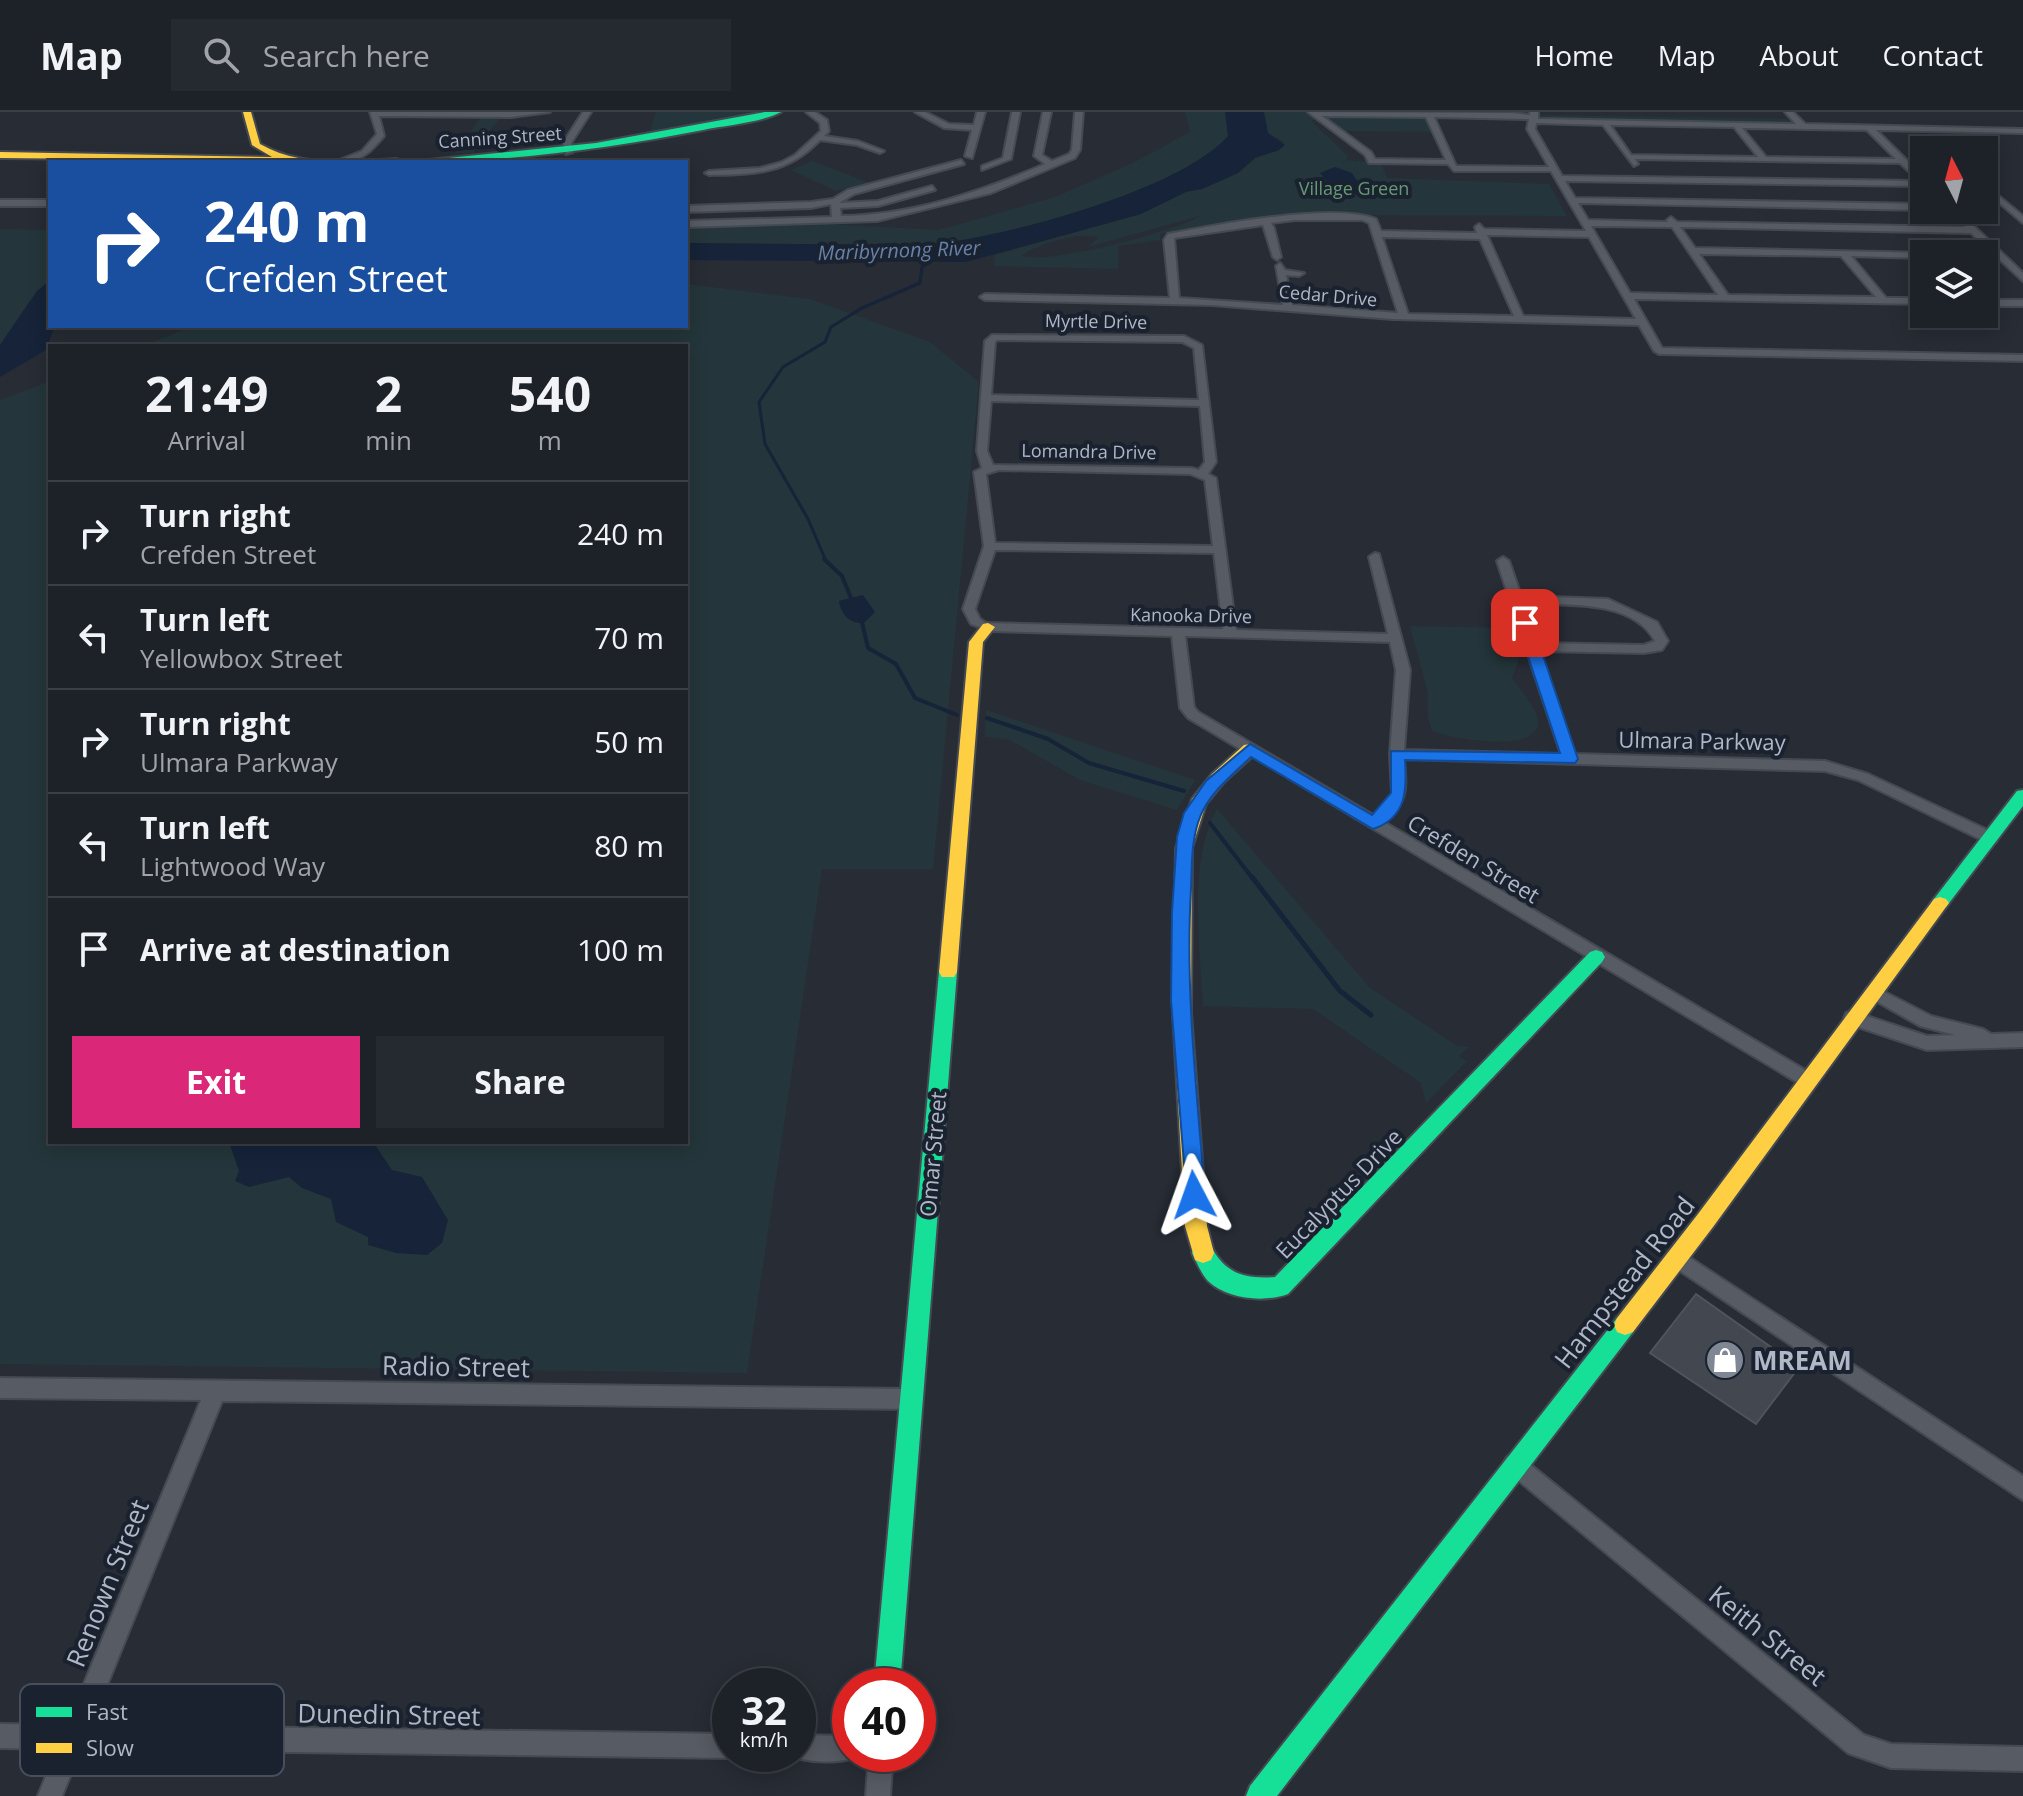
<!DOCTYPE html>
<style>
:root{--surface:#1d2128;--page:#252930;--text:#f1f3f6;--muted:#a0a3a8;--line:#3b3e45;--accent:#db2777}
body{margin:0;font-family:"Open Sans",sans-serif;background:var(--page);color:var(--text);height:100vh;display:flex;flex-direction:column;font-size:30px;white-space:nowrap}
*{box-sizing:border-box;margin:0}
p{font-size:26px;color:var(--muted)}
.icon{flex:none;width:44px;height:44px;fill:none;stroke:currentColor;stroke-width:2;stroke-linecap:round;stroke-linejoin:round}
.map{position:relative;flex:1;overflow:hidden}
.sheet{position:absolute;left:48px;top:232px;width:640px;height:800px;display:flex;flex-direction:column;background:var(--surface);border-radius:0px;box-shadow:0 4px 20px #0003,0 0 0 2px var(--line)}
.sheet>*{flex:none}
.hud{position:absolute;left:48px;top:48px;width:640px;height:168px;border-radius:0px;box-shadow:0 4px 20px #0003,0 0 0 2px var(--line);background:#1a4fa0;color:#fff;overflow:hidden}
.needle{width:52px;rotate:354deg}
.tools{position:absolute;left:1910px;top:24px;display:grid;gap:16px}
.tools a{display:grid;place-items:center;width:88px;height:88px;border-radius:0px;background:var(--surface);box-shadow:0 4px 20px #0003,0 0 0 2px var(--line);font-size:40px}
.speed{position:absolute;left:712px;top:1556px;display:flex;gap:16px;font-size:40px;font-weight:700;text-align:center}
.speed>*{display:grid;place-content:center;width:104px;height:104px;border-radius:50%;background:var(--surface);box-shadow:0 4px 20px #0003,0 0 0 2px var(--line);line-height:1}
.speed small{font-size:20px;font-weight:400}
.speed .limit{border:12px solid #d22;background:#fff;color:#111}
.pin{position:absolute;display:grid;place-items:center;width:68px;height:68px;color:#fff;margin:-34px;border-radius:16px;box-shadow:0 4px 12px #0006}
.me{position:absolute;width:88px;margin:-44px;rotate:356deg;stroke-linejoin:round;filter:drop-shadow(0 0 6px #0008)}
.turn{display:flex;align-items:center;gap:28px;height:168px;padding:0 24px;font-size:36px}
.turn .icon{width:104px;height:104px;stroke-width:2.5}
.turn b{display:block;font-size:56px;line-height:68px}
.eta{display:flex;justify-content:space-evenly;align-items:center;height:136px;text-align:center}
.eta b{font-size:48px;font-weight:700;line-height:56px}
.action{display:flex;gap:16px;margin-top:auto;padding:16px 24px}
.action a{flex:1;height:92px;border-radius:0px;background:var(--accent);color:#fff;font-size:32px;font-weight:700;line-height:92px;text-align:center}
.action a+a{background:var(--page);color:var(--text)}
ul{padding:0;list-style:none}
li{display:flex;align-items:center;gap:24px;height:104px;padding:0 24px;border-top:2px solid var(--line)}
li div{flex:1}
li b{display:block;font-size:30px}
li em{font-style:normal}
header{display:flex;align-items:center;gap:48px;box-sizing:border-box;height:112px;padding:0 40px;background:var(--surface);border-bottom:2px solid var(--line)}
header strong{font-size:38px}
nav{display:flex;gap:44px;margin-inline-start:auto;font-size:28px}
.search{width:560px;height:72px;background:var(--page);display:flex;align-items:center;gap:20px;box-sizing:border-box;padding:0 28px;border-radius:0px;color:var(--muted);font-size:30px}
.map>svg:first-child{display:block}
.green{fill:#24363b;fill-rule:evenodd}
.water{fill:#162338}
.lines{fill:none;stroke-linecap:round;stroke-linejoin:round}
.stream-far2{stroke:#162338;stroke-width:3}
.stream-far1{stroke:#162338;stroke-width:4}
.stream{stroke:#162338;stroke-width:5}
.building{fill:#424750;stroke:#4f545d;stroke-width:2}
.street-casing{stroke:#444952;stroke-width:4}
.fast-casing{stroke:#444952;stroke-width:4}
.slow-casing{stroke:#444952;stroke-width:4}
.street{fill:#575b63;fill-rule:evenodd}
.fast{fill:#16e098;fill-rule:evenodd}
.slow{fill:#ffcf43;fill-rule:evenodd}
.route{fill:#1a73e8;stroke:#114b97;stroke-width:2}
.labels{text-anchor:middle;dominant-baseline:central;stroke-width:8;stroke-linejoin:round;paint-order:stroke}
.far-street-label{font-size:18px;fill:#b0b8c7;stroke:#1a2230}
.far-park-label{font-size:18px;fill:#669973;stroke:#1a2230}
.far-water-label{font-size:20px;font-style:italic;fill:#6781a7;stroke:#1a2230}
.street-label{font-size:22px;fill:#b0b8c7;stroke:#1a2230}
.near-street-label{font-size:26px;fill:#b0b8c7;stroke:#1a2230}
.near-poi-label{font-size:26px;font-weight:bold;fill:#b0b8c7;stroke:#1a2230;text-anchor:start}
.key{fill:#1a2230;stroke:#474f5d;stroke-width:2}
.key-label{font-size:22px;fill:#b0b8c7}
</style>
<header>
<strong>Map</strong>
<div class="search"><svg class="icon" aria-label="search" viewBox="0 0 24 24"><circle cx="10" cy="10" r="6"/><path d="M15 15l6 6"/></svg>Search here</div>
<nav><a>Home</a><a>Map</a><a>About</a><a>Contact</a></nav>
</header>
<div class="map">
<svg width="2023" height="1684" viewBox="0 0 2023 1684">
<rect width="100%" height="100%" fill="#272c35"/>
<g class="green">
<polygon points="656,0 755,0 649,23"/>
<path d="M1185 0H1225L1228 24C1179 80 1000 126 926 133L686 131V113L826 112 939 118 1055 85 1131 52 1190 20Z"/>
<path d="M1264 0H1307L1316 7 1311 9 1348 44 1346 48 1381 51 1387 66 1549 72 1567 104 1294 103 1160 122V128L1118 134V157L994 154 995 143 1141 102 1186 79 1202 77 1238 61 1255 46 1279 38 1284 30 1268 21 1262 5ZM1203 103C1172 120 1054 152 1022 144 1033 133 1085 118 1098 126L1088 135Z"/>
<polygon points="1322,3 1424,3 1433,20 1343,19"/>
<polygon points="1540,3 1788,7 1793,13 1541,7"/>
<polygon points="481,6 499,7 473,41 454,41"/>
<polygon points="812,49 870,71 836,79 791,58"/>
<polygon points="0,117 50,118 50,168 26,194 0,233"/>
<polygon points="686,172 810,187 930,230 979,270 933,757 822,757 747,1261 0,1252 0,288 50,269 50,1030 686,1030 686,234 142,234 194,214 686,214"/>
<path d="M1410 514 1509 516 1519 548 1512 566C1519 577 1536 595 1538 608 1542 643 1451 627 1432 619L1428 606V581Z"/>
<polygon points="986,598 1195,668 1177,698 1080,668 1008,627 985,625"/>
<path d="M1217 697 1370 876 1457 934 1469 935 1459 944 1467 949 1426 991 1421 971 1313 897 1203 894C1200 837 1188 748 1217 697Z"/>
</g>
<g class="water">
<path d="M1225 0H1264L1268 21 1285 33 1279 38 1255 46 1238 61 1202 77 1186 80 1141 102 966 150 686 148V131L926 133C999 127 1180 79 1228 24Z"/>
<polygon points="1335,55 1352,61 1361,74 1359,79 1331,74 1320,61"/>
<polygon points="50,168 50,214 55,214 46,238 0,265 0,233 37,179"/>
<path d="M863 483 875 500 864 511C850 512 841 503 839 489Z"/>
<polygon points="229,1030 373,1030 392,1058 422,1065 448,1108 442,1131 427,1143 396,1141 368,1133 368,1125 336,1110 331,1087 302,1076 289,1065 249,1075 235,1069 239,1059"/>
</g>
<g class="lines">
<polyline class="stream-far2" points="826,449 808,407 765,332 759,290 783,255 825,230 831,215 862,196 920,171 922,155 931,149"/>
<g class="stream-far1">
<polyline points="824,447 842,464 853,491"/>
<polyline points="861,506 868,536 896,552 915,586 957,603"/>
<polyline points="987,606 1048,627 1089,651 1184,679"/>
<polyline points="1210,711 1253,767"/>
</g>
<polyline class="stream" points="1252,765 1340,879 1371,903"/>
</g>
<polygon class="building" points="1696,1182 1799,1255 1756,1312 1650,1241"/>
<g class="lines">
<defs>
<g id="street">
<path d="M370 0H550L511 5 379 4 384 24C372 38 362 50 342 50V47L362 39 377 22Z"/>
<polygon points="583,0 591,0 571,31 573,40 566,42 563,31"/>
<path d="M806 0H815L827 8 829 19 824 24 858 29 884 39 880 41 857 33 820 28C786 63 754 62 709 63L705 61 709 59 760 56 782 50 795 43 821 19 820 11Z"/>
<polygon points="915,0 925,0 949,12 974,13 977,0 985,0 972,46 965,44 972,18 944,16"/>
<polygon points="1012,0 1020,0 1011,47 982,58 982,54 1003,46"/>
<path d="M1043 0H1051L1042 43 1052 49 1069 42 1072 38 1075 0H1083L1080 38 1075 46 991 81 877 109 686 115V109L832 105 831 92 811 96 686 100V94L811 90 833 87 848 78 961 48 964 52 854 82 839 91 878 89 932 74 935 78 878 94 840 96 841 104C913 103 980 80 1045 52L1034 44Z"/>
<path d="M1308 0 1511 1 1530 3V0H1538V7L1796 12 1785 0H1793L1805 12 2023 17V21L1876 18 1924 65V74L1565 69 1575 86 1924 92V98L1578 91 1588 108 1668 110 1667 108 1671 105 1677 110 1965 115 1948 98H1957L2023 161V169L1971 121 1680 115 1695 136 1927 141 1924 142V146L1851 144 1886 186H1924V192L1634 187 1662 236 2023 243V249L1659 242 1654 239 1639 213 1393 207 1212 193 985 188 980 185 985 182 1170 186 1164 128 1168 122C1215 113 1334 90 1376 107L1381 119 1477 121 1475 115 1479 112 1484 117 1586 119 1551 59H1454L1448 52 1369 51 1365 43ZM1322 4 1426 5 1446 48 1375 47 1371 40ZM1434 5 1529 7 1527 17 1549 55 1456 54ZM1536 11 1603 13 1634 54 1638 52 1635 47 1900 51 1919 69 1562 64 1535 17ZM1610 13 1734 15 1758 45 1631 43ZM1742 16 1867 18 1896 47 1766 45ZM1295 108H1362L1369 111 1398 201 1292 193 1286 163 1299 164 1304 161 1285 158 1280 151 1276 154 1283 193 1179 186 1174 126 1263 113 1273 145 1277 148 1281 145 1274 116 1271 111ZM1591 114 1672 115 1718 183 1630 181ZM1487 123 1589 125 1636 207 1523 204ZM1382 125 1480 127 1514 204 1408 202ZM1699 142 1841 144 1876 185 1728 183Z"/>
<polygon points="1984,72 2023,104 2023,111 1984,78"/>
<rect x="0" y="88" width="50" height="6"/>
<rect x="1984" y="188" width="39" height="6"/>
<path d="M992 223 1184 224 1202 233 1216 350 1208 362 1216 366 1236 518 1388 522 1369 445 1375 441 1379 442 1410 558 1404 638 1561 642 1497 449 1503 445 1509 449 1521 484 1608 487 1657 510 1668 529 1662 538 1644 541 1540 539 1575 642 1825 649 1868 662 1996 722 1998 726 1996 730H1986L1858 668 1825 659 1404 647C1406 678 1409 688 1384 710L1812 962 1815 967 1812 972 1806 974 1800 972 1188 606 1180 596 1172 524 991 519 971 512 963 497 984 434 974 360 982 356 977 339 985 229ZM997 228 1182 230 1194 236 1199 288 991 283 995 230ZM991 289 1200 294 1205 350 1199 358 1191 356 993 353 987 339ZM999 358 1190 362 1205 368 1213 434 995 431 986 362ZM995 438 1214 441 1223 517 986 511 980 507 975 497ZM1524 492C1566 493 1632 487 1655 529L1644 533 1537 531ZM1185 524 1390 530 1396 558 1390 642 1392 681 1388 690 1373 703 1198 600 1194 595Z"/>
<polygon points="1873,874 1931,904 1983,917 1991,922 2023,921 2023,935 1927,938 1846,911 1844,906 1846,901 1852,899 1927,924 1955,923 1920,914 1867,884 1865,880 1867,876"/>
<polygon points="1678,1138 2023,1364 2023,1388 1671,1153 1668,1147 1671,1141"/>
<polygon points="0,1266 912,1277 919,1280 922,1287 919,1294 912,1297 222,1289 91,1613 730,1622 730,1642 739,1643 730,1646 81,1637 62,1684 38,1684 57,1637 0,1636 0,1612 67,1613 201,1288 0,1286"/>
<polygon points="1514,1341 1521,1345 1864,1623 1891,1632 2023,1635 2023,1659 1891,1656 1848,1641 1507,1359 1503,1352 1507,1345"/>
<path d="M798 1623 850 1624V1642H860C847 1653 803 1651 789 1642H798Z"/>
<polygon points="869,1642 893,1642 890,1684 866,1684"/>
</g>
<g id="fast">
<path d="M765 0H781C760 11 727 13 703 18 606 37 508 50 409 50L596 31Z"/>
<polygon points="2023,678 2023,694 1946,795 1934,795 1931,791 1934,787 2017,679"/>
<path d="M1596 838 1602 840 1605 845 1602 850 1288 1182C1264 1191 1227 1187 1208 1169 1201 1161 1197 1151 1192 1141L1195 1134 1203 1131 1211 1134C1225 1162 1245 1167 1275 1165L1590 840Z"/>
<polygon points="948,853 954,855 957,860 900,1574 874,1574 939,860 942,855"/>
<polygon points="1625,1203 1633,1206 1636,1213 1633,1220 1277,1684 1246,1684 1250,1674 1617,1206"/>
</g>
<g id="slow">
<path d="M243 0H251L260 32C302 56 350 49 397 47L401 50 0 46V40L272 45 252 33Z"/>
<polygon points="988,511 995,515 983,530 957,860 954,865 942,865 939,860 969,530 983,512"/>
<polygon points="1250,632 1258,637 1256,641 1224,670 1206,692 1192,736 1191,901 1207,1114 1214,1141 1211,1148 1203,1151 1195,1148 1185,1114 1173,901 1176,736 1192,687 1212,662 1244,633"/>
<polygon points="1940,785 1946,787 1949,791 1946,795 1713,1115 1633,1220 1625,1223 1617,1220 1614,1213 1617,1206 1698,1102 1934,787"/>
</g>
</defs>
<use href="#street" class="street-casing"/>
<use href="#fast" class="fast-casing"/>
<use href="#slow" class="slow-casing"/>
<use href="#street" class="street"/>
<use href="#fast" class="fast"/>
<use href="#slow" class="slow"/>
</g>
<path class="route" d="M1525 507 1532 511 1578 647 1575 651 1405 648C1407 677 1407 706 1373 717L1251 645C1233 662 1209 681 1200 705 1191 728 1192 753 1191 777 1185 879 1197 981 1205 1083L1202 1089H1187L1171 889 1172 800 1177 725 1184 701 1206 669 1250 632 1372 703 1391 681V639L1560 641 1517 511Z"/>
<defs>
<symbol id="shop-disc" viewBox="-11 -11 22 22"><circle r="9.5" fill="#808794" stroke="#1a2230"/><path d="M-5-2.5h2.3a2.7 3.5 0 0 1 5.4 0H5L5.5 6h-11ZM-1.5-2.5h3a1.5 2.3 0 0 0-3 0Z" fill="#fff"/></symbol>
</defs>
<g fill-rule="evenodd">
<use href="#shop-disc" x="1703" y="1226" width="44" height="44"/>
</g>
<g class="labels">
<g class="far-street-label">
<text transform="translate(500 25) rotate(-4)">Canning Street</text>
<text transform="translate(1328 183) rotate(5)">Cedar Drive</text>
<text transform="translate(1096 209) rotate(1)">Myrtle Drive</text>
<text transform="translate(1089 339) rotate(1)">Lomandra Drive</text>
<text transform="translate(1191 503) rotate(1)">Kanooka Drive</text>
</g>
<g class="far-park-label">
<text x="1354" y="76">Village Green</text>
</g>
<g class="far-water-label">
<text transform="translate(899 138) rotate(-2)">Maribyrnong River</text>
</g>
<g class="street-label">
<text transform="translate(1702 628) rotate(1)">Ulmara Parkway</text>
<text transform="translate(1474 746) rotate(31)">Crefden Street</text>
<text transform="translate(932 1042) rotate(-85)">Omar Street</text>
<text transform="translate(1338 1081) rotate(-46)">Eucalyptus Drive</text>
</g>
<g class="near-street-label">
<text transform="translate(1624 1170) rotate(-52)">Hampstead Road</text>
<text transform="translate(456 1254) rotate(1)">Radio Street</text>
<text transform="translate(107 1471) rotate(-68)">Renown Street</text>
<text transform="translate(1768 1523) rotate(39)">Keith Street</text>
<text transform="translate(389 1602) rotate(1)">Dunedin Street</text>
</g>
<g class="near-poi-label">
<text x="1753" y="1248">MREAM</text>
</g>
</g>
<rect x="20" y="1572" width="264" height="92" rx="12" class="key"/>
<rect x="36" y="1595" width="36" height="10" fill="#16e098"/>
<rect x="36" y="1631" width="36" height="10" fill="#ffcf43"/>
<g class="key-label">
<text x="86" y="1608">Fast</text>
<text x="86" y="1644">Slow</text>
</g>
</svg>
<div class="tools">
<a><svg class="needle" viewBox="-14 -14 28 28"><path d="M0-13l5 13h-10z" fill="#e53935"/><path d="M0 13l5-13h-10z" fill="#a0a3a8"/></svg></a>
<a><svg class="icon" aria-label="layers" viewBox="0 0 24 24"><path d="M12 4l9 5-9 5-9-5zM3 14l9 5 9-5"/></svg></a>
</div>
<div class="speed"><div>32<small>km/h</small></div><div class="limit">40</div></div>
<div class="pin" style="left:1525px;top:511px;background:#d93025"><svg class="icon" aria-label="arrive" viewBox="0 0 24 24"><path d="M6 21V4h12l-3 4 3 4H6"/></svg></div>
<svg class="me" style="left:1194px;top:1083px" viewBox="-20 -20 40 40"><path d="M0-17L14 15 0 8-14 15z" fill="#1a73e8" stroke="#fff" stroke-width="4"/></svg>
<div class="hud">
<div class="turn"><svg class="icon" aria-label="right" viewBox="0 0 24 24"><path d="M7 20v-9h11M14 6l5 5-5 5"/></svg><div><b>240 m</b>Crefden Street</div></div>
</div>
<section class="sheet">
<div class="eta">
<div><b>21:49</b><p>Arrival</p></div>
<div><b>2</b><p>min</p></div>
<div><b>540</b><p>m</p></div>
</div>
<ul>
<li><svg class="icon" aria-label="right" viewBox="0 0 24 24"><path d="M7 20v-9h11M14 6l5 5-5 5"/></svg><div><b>Turn right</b><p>Crefden Street</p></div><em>240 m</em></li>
<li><svg class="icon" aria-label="left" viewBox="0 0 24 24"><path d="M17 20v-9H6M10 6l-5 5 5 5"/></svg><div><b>Turn left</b><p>Yellowbox Street</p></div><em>70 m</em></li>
<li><svg class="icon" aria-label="right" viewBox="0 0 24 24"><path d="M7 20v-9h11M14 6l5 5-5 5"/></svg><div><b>Turn right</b><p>Ulmara Parkway</p></div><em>50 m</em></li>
<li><svg class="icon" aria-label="left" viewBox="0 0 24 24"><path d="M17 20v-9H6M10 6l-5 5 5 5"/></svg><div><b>Turn left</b><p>Lightwood Way</p></div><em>80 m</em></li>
<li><svg class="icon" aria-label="arrive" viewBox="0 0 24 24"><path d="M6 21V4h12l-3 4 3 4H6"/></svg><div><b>Arrive at destination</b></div><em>100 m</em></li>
</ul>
<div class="action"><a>Exit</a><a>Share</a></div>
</section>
</div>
